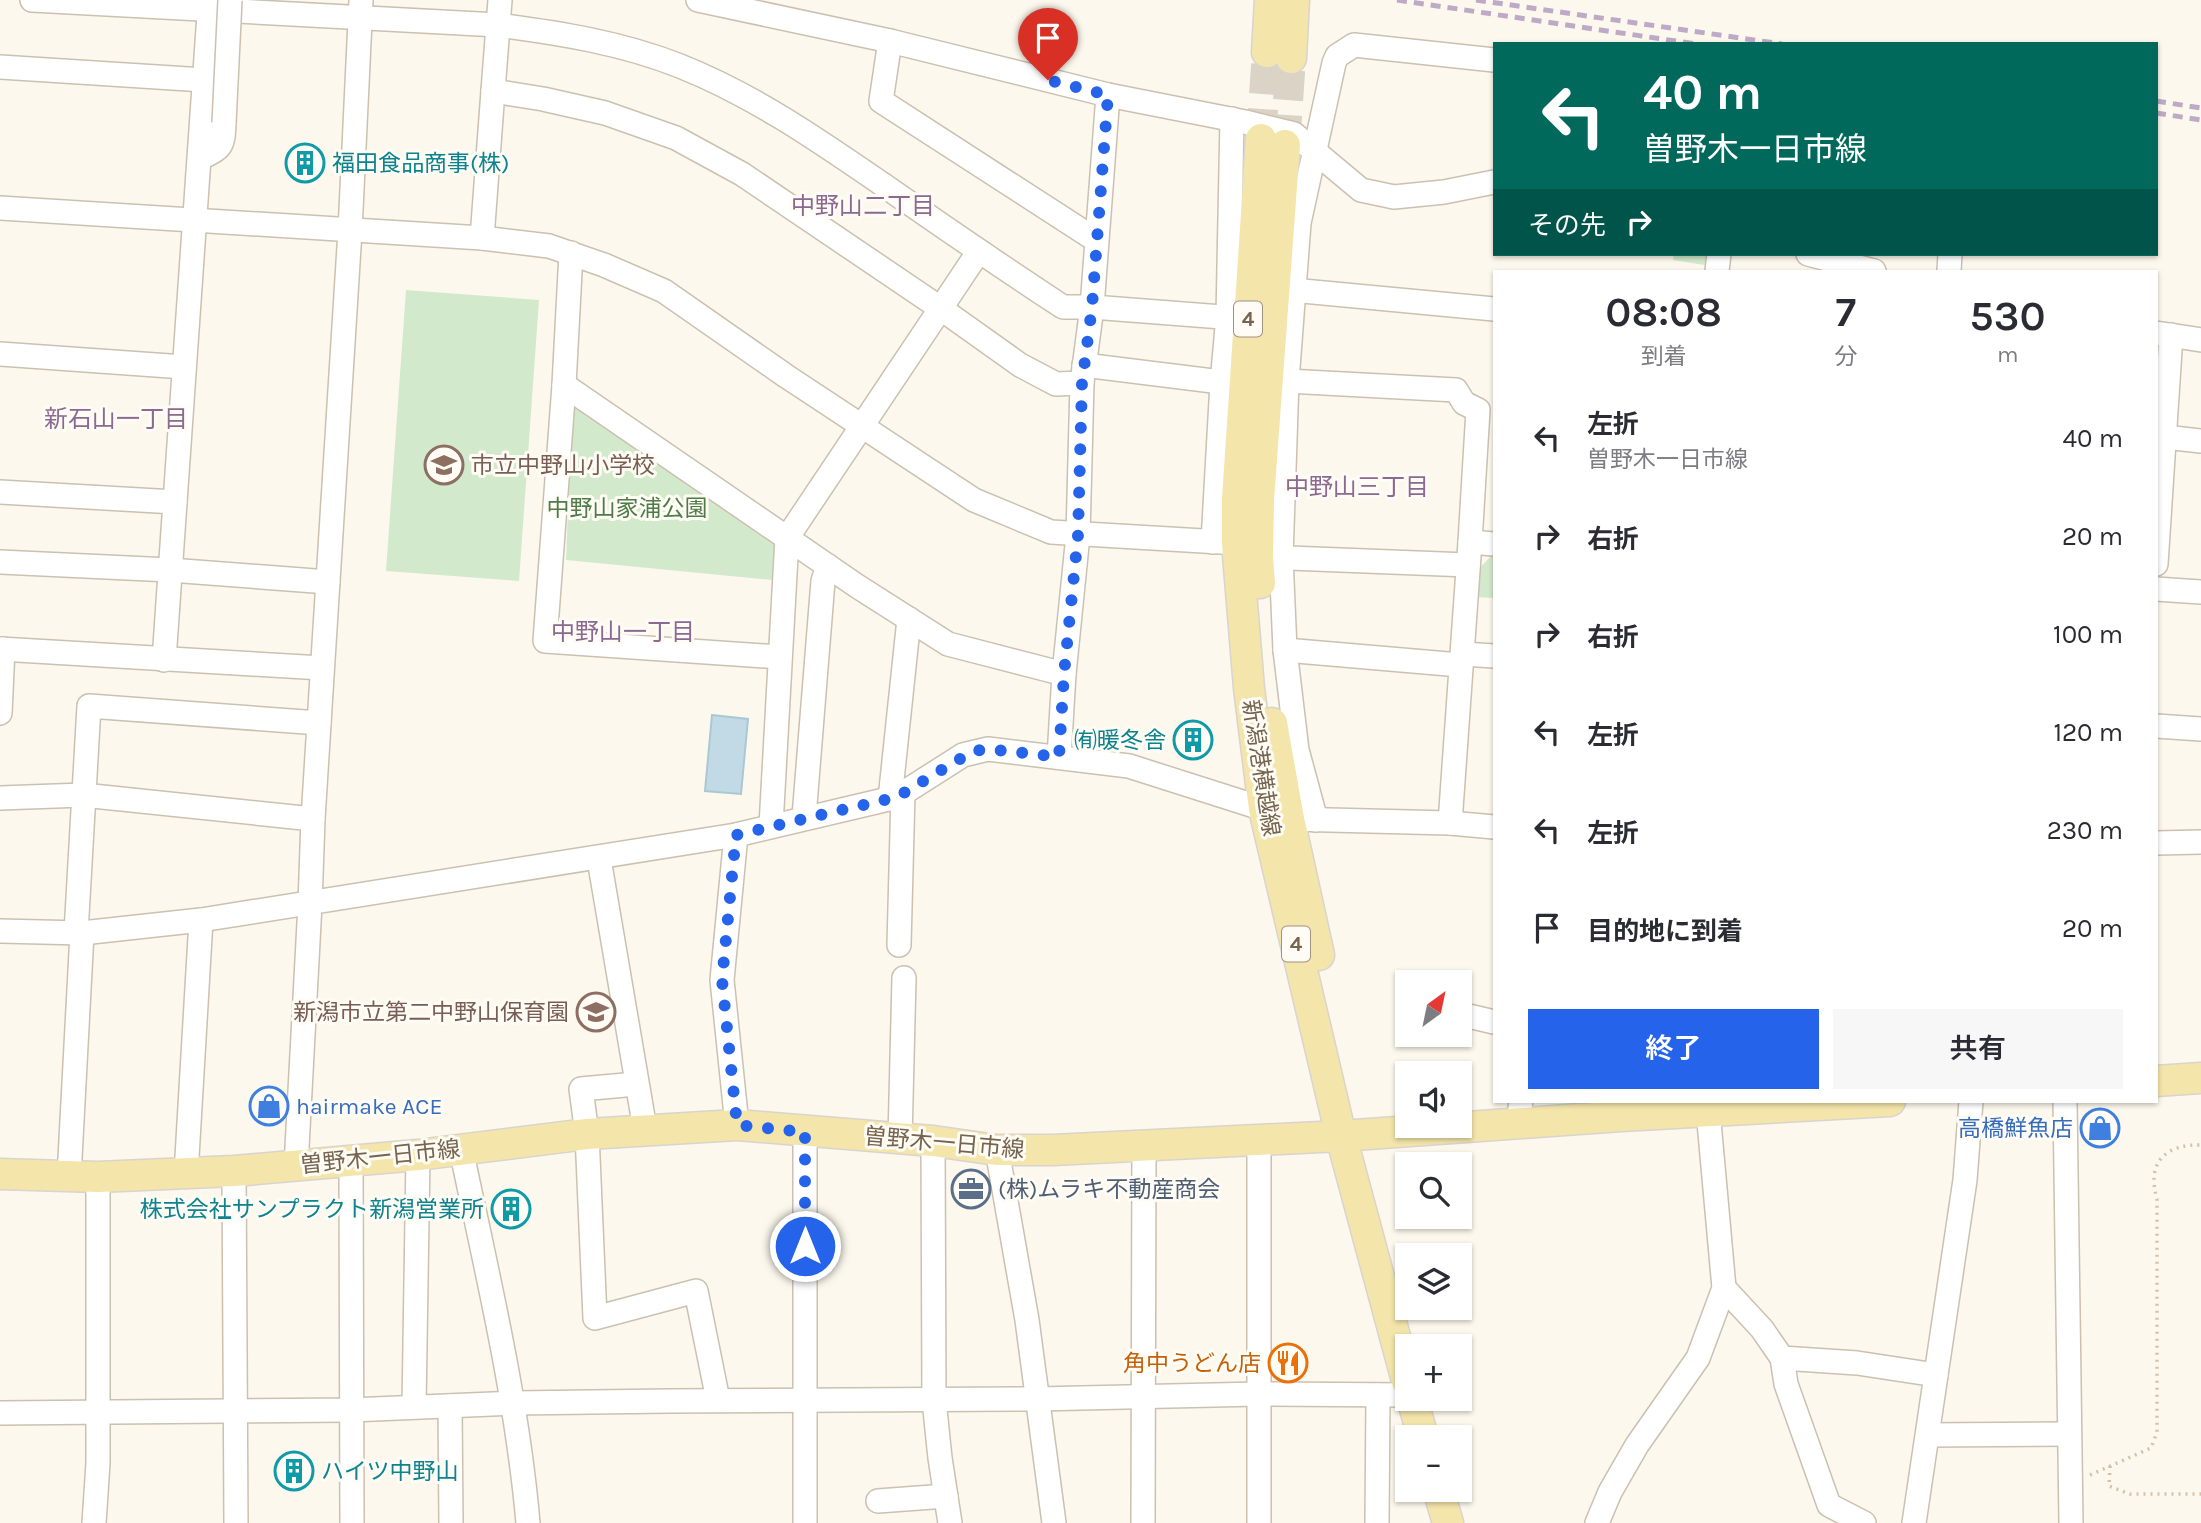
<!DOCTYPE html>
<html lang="ja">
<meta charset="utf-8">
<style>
:root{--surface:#fff;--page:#f7f7f7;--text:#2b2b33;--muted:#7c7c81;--accent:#2563eb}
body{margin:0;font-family:Karla,"Noto Sans JP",sans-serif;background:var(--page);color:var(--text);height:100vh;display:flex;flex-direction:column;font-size:26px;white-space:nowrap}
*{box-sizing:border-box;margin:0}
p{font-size:23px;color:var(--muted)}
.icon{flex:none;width:38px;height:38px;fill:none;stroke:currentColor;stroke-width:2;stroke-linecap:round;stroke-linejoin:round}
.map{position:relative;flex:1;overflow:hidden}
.sheet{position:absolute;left:1493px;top:270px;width:665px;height:833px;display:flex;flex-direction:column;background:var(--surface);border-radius:0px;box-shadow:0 2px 5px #0004}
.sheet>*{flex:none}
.top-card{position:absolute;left:1493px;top:42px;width:665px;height:214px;border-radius:0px;box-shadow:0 2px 5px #0004;background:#00695c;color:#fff;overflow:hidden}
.needle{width:46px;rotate:33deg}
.buttons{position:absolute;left:1395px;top:970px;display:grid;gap:14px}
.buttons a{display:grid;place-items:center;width:77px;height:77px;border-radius:0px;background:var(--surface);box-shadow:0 2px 5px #0004;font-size:35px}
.pin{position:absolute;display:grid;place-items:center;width:60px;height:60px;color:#fff;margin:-72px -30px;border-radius:50% 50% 50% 0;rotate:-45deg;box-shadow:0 0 7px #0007}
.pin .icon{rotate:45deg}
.me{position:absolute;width:77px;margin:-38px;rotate:0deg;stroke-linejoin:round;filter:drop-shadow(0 0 5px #0008)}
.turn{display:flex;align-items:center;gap:24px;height:147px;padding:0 35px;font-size:32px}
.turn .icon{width:91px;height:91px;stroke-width:2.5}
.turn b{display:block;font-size:49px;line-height:60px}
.then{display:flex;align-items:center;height:66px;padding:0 35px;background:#0003;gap:14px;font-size:26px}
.eta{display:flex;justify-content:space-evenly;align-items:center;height:119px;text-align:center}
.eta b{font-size:42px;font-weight:600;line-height:49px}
.button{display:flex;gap:14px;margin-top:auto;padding:14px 35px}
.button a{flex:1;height:80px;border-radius:0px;background:var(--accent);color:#fff;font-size:28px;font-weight:600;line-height:80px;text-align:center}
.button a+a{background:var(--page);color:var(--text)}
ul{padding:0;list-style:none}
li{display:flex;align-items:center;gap:21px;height:98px;padding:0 35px}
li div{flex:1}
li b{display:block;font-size:26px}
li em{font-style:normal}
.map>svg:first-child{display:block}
.green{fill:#d3e9cb}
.water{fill:#c2dae5;stroke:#a9c8d6;stroke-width:2}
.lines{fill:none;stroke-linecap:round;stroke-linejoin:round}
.major-tunnel{stroke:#dad3c6;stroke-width:30;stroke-dasharray:30 15;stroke-linecap:butt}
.minor-casing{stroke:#ccc0b0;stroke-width:26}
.major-casing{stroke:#d9d4ce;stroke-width:33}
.path{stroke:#d5c1a9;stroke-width:3.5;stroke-dasharray:2 5;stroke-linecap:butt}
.minor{stroke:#fff;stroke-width:23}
.major{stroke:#f4e5ab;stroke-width:30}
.rail{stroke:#beaac6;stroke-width:5;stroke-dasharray:10 7;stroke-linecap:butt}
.minor-bridge-casing{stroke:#ccc0b0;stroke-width:26;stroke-linecap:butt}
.minor-bridge{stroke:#fff;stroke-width:23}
.route{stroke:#2563eb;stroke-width:12;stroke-dasharray:0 21.6}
.labels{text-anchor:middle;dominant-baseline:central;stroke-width:6;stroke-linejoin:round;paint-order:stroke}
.shield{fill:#fefcf4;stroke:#9f9281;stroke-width:2}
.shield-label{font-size:21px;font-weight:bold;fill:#766450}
.culture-label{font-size:23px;fill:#0d838f;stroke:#fefcf4;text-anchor:start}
.education-label{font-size:23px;fill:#785e54;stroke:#fefcf4;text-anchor:start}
.park-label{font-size:23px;fill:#4f7b49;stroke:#fefcf4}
.street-label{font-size:23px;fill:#766450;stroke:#fefcf4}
.shop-label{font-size:23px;fill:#366cbe;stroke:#fefcf4;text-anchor:start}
.service-label{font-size:23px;fill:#4e5e75;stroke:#fefcf4;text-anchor:start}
.food-label{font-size:23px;fill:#c56008;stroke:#fefcf4;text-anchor:end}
.neighbourhood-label{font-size:24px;fill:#8b6991;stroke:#fefcf4}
</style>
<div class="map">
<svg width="2201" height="1523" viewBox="0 0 2201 1523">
<rect width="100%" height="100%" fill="#fcf8ed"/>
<g class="green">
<polygon points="1674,254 1719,254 1717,267 1673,260"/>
<polygon points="406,290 539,300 519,581 386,571"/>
<polygon points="577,406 774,538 776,545 773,580 566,560 572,407"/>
<polygon points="1494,553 1494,598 1471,597 1474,574"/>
</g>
<polygon class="water" points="712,715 748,719 741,794 705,791"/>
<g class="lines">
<g class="major-tunnel">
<polyline points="1261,139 1267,52"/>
<polyline points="1285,145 1291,58"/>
</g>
<defs>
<g id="minor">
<path d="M32 0 498 25C560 33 622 43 680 66 753 95 818 140 882 184 942 226 1002 267 1063 307H1092L1248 319"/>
<polyline points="500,0 493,91 543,99 605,113 676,138 742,174 940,308 1020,365 1056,384 1082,383"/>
<polyline points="698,0 890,41 1108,95 1245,122 1294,134 1361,190 1394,197 1444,192 1494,182"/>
<polyline points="890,41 881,101 1096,240"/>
<polyline points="0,67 204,80"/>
<path d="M200 158C222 148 223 147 224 123"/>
<polyline points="0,208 482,238 549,246 604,265 664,291 786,376 974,500 1051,532 1237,543"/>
<polyline points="482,238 493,91"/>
<polyline points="571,253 564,385 545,641 780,657"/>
<polyline points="1808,254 1874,271"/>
<polyline points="1717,271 1719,254"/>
<polyline points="1949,271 1950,254"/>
<polyline points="1292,290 1494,309"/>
<polyline points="2156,333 2201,340"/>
<polyline points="0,354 184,367"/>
<polyline points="1084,365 1237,384"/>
<polyline points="1287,381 1456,390 1464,403 1478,410 1470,542"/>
<polyline points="564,385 857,586 948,644 1064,674"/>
<polyline points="2156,436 2201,441"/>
<polyline points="0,492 175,502"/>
<polyline points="1213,542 1222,383 1228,316 1232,119"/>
<polyline points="1265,557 1468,565"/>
<polyline points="0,562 170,570 328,582"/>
<polyline points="2156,564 2171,335"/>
<polyline points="2156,589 2201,592"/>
<polyline points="0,649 322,668"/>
<polyline points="1285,650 1460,665"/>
<polyline points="1463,654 1494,656"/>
<polyline points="164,660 210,0"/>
<polyline points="0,713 3,649"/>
<polyline points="2156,726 2201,729"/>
<polyline points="1059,757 1064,674 1078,535 1082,383 1092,307 1108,95"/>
<polyline points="0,798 83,795 313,819"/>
<polyline points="890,799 909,619"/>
<polyline points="804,817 823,581 828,566"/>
<polyline points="1316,820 1297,750 1285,650 1281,557 1287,381 1299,223 1334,63 1337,56 1354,45 1494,60"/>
<polyline points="1450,823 1470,542 1494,544"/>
<polyline points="771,826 787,538 979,251"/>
<polyline points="736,835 722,980 737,1125"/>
<polyline points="2156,843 2201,842"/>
<polyline points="599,859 645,1129"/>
<polyline points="0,931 82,933 201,920 736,835 897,797 963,755 988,749 1129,766 1264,809 1289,819 1450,823 1494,827"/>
<polyline points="76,933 89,706 319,723"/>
<polyline points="899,945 903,793"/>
<polyline points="1460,1014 1494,1022"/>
<polyline points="636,1084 581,1089 587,1134 595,1318 696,1291 718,1400"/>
<polyline points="2065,1101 2071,1523"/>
<polyline points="1518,1124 1521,1101"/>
<polyline points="805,1132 805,1523"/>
<polyline points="900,1139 904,978"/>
<polyline points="1259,1139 1259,1523"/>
<polyline points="933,1141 934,1400 940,1458 950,1523"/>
<path d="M461 1149C487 1273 517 1397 528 1523"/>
<polyline points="997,1150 1027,1320 1054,1523"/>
<polyline points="351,1162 352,1523"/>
<polyline points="296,1166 310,904 313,819 350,231 361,0"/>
<polyline points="234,1171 236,1523"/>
<polyline points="186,1174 201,920"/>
<polyline points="69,1177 82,933"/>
<polyline points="1724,1288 1762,1329 1782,1358 1786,1384 1829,1505 1864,1523"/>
<polyline points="1782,1358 1857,1363 1936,1375"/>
<polyline points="450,1406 451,1523"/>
<polyline points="414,1407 418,1155"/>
<polyline points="0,1413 351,1410 514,1403 670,1401 1037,1399 1259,1394 1407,1395"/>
<polyline points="1928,1435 2069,1434"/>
<polyline points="878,1501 946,1496"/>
<polyline points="94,1523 98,1463 98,1177"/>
<polyline points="1143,1523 1144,1147"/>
<polyline points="1377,1523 1378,1395"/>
<polyline points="1597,1523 1610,1492 1637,1445 1698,1358 1724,1288 1708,1111"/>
<polyline points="1914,1523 1965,1180 1971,1101"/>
</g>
<g id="major">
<polyline points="1267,52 1270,0"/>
<polyline points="1291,58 1294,0"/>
<polyline points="1261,139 1237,499 1237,543 1249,688 1264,809 1341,1136 1407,1381"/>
<polyline points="1260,583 1258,557 1259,500 1285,145"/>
<polyline points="1272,723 1289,819 1319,955"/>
<polyline points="2156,1081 2201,1078"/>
<polyline points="0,1174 98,1177 234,1171 418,1155 587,1134 737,1125 933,1141 997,1150 1053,1150 1341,1136 1621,1116 1890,1101"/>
<polyline points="1412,1398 1423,1437"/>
<polyline points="1438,1489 1448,1523"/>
</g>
</defs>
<use href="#minor" class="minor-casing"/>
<use href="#major" class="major-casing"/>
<g class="path">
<polyline points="2110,1466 2109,1486 2130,1494 2201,1494"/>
<path d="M2090 1475 2151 1448 2157 1432V1199C2146 1162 2166 1144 2201 1145"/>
</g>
<use href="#minor" class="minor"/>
<use href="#major" class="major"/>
<g class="rail">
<polyline points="1397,0 1696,44"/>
<polyline points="1476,0 1782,44"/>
<polyline points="2156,101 2201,108"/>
<polyline points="2156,113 2201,120"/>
</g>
<defs>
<polyline id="minor-bridge" points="224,123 230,0"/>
</defs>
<use href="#minor-bridge" class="minor-bridge-casing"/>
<use href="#minor-bridge" class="minor-bridge"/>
</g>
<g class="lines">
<polyline class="route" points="805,1246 805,1132 737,1125 722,980 736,835 897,797 973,751 988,749 1059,757 1064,674 1078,535 1082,383 1092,307 1108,95 1048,80"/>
</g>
<defs>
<symbol id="building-ring" viewBox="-11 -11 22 22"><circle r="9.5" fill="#fefcf4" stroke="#0f9aa8" stroke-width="1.5"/><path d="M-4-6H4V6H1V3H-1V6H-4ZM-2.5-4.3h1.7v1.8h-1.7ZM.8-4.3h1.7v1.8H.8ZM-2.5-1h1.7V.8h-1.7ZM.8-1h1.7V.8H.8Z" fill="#0f9aa8"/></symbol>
<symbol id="school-ring" viewBox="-11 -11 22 22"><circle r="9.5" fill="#fefcf4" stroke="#8d6e63" stroke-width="1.5"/><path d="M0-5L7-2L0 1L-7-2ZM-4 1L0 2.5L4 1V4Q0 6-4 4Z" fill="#8d6e63"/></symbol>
<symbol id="shop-ring" viewBox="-11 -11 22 22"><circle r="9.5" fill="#fefcf4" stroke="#3f7fe0" stroke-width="1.5"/><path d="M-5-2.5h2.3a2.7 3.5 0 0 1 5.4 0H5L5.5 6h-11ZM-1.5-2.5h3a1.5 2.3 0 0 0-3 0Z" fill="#3f7fe0"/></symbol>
<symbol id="office-ring" viewBox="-11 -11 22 22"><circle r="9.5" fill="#fefcf4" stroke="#5c6f8a" stroke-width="1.5"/><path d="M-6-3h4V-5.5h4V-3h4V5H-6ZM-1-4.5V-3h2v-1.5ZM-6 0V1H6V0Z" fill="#5c6f8a"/></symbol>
<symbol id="restaurant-ring" viewBox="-11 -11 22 22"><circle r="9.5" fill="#fefcf4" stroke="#e8710a" stroke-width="1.5"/><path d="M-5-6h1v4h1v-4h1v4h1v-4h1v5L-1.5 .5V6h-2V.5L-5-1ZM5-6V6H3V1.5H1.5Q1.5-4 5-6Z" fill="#e8710a"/></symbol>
</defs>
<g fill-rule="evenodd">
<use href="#building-ring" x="283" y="141" width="44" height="44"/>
<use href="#school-ring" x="422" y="443" width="44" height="44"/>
<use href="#building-ring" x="1171" y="718" width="44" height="44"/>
<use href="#school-ring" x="574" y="990" width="44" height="44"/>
<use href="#shop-ring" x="247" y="1084" width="44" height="44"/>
<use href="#shop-ring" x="2078" y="1106" width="44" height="44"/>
<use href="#office-ring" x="949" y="1167" width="44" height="44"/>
<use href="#building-ring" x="489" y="1187" width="44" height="44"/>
<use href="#restaurant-ring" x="1266" y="1341" width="44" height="44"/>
<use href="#building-ring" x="272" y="1449" width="44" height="44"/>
</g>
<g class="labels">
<g class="shield">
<rect x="1234" y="301.5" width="28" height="35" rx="5"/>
<rect x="1282" y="926.5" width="28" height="35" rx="5"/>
</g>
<g class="shield-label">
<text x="1248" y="319">4</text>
<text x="1296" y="944">4</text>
</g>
<g class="culture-label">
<text x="332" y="163">福田食品商事(株)</text>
<text x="1166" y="740" text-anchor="end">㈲暖冬舎</text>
<text x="484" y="1209" text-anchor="end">株式会社サンプラクト新潟営業所</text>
<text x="321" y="1471">ハイツ中野山</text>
</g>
<g class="education-label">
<text x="471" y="465">市立中野山小学校</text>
<text x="569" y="1012" text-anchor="end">新潟市立第二中野山保育園</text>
</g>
<g class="park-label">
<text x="627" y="508">中野山家浦公園</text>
</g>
<g class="street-label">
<text transform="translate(1261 768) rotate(81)">新潟港横越線</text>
<text transform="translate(944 1143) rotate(5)">曽野木一日市線</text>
<text transform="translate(380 1157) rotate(-6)">曽野木一日市線</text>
</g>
<g class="shop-label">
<text x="296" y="1106">hairmake ACE</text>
<text x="2073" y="1128" text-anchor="end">高橋鮮魚店</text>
</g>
<g class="service-label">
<text x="998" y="1189">(株)ムラキ不動産商会</text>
</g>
<g class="food-label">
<text x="1261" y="1363">角中うどん店</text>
</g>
<g class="neighbourhood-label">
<text x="863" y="206">中野山二丁目</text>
<text x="116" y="419">新石山一丁目</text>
<text x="1357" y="487">中野山三丁目</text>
<text x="623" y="632">中野山一丁目</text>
</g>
</g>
</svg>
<div class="buttons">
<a><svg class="needle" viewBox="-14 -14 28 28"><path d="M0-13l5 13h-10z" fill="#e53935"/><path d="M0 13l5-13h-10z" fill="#7c7c81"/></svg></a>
<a><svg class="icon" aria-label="sound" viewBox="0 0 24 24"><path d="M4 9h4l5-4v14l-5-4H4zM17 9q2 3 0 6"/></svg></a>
<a><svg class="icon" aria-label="search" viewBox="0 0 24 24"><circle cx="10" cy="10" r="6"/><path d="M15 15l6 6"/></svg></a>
<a><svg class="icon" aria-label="layers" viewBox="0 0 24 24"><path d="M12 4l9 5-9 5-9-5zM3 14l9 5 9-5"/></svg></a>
<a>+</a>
<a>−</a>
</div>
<div class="pin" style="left:1048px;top:80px;background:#d93025"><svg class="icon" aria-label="arrive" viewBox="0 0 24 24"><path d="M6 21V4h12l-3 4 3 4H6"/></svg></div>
<svg class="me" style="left:805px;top:1246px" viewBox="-20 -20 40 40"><circle r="17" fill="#2563eb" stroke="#fff" stroke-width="3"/><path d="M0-11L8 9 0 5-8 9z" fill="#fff"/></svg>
<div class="top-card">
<div class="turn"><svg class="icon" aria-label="left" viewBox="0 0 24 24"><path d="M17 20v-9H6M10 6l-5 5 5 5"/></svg><div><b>40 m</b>曽野木一日市線</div></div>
<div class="then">その先<svg class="icon" aria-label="right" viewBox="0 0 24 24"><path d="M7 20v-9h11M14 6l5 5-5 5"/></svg></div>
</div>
<section class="sheet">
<div class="eta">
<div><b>08:08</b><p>到着</p></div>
<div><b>7</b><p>分</p></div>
<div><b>530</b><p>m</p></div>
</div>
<ul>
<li><svg class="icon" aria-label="left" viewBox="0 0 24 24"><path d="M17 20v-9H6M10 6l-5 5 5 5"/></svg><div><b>左折</b><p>曽野木一日市線</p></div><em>40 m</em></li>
<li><svg class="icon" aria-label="right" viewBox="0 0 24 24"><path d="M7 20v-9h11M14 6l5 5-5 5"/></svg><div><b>右折</b></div><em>20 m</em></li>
<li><svg class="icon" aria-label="right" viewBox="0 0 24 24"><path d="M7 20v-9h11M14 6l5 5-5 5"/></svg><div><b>右折</b></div><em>100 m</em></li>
<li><svg class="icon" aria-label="left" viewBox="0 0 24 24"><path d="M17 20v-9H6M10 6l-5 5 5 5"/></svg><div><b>左折</b></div><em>120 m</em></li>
<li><svg class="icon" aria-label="left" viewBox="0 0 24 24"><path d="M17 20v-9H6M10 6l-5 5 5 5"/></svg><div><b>左折</b></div><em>230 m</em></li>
<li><svg class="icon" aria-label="arrive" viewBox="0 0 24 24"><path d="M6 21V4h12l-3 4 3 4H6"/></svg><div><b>目的地に到着</b></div><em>20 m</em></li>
</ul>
<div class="button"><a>終了</a><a>共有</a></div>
</section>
</div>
